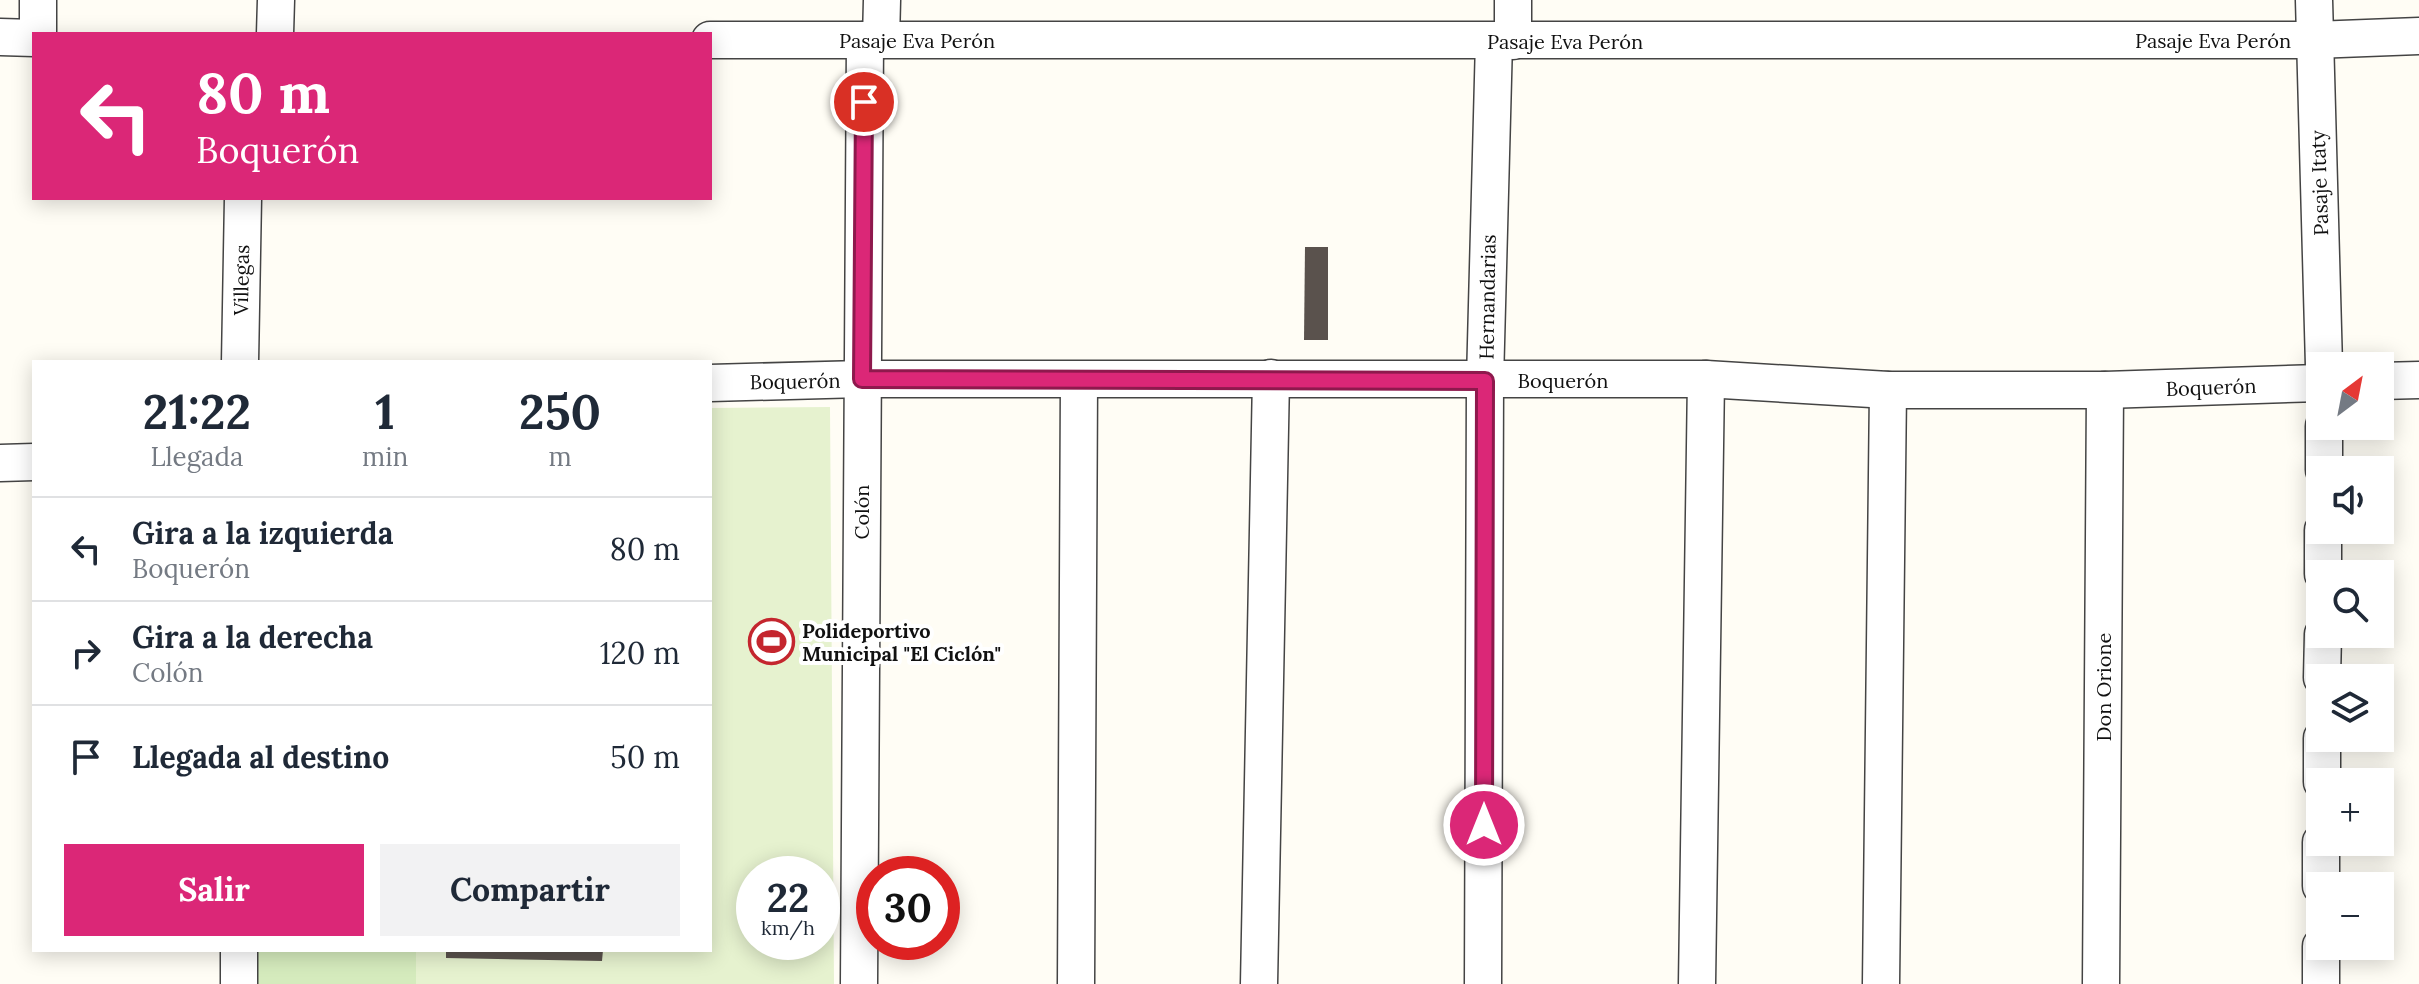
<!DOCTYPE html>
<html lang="es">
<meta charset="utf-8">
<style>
:root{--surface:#fff;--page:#f2f2f3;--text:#1f2937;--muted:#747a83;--line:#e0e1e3;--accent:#db2777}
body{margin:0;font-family:Lora,serif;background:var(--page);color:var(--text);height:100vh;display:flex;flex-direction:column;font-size:30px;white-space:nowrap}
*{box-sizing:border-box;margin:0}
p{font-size:26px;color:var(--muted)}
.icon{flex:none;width:44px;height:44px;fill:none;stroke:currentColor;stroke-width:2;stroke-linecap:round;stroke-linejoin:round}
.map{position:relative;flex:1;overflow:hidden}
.details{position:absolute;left:32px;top:360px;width:680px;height:592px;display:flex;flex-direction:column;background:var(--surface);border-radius:0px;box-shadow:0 4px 20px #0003}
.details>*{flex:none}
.hud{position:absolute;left:32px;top:32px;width:680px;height:168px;border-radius:0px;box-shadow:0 4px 20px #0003;background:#db2777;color:#fff;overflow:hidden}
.needle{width:52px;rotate:32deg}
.fabs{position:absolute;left:2306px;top:352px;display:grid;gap:16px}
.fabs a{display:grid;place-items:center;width:88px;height:88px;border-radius:0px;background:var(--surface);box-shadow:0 4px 20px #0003;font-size:40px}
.speed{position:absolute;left:736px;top:856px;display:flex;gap:16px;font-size:40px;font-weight:700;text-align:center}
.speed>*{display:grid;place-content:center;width:104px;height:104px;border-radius:50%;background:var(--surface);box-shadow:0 4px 20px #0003;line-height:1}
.speed small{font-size:20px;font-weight:400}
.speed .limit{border:12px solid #d22;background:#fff;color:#111}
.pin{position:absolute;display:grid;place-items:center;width:68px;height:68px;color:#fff;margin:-34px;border:4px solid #fff;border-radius:50%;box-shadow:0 2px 8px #0007}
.me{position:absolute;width:88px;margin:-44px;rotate:0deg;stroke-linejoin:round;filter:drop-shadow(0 0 6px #0008)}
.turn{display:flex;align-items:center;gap:28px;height:168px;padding:0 32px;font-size:36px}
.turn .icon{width:104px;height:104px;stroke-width:2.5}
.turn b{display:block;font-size:56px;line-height:68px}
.eta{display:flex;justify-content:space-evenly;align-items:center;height:136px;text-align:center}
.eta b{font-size:48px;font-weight:700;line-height:56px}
.action{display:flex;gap:16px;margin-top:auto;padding:16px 32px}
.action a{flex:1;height:92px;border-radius:0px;background:var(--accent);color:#fff;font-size:32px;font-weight:700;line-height:92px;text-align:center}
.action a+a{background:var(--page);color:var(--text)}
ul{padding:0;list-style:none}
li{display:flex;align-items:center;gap:24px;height:104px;padding:0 32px;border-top:2px solid var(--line)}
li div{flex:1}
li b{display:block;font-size:30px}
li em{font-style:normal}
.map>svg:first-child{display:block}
.green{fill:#d5ebbd}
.pitch{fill:#e6f2cf;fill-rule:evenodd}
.building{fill:#5a524d}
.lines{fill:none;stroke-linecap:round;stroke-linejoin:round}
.minor-casing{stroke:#444;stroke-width:39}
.minor{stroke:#fff;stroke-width:36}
.route-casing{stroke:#8e194d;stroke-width:20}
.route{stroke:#db2777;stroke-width:14}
.labels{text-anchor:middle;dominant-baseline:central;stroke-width:8;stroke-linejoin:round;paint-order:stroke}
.street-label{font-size:20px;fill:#111;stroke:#fff}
.poi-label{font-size:20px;font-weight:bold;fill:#111;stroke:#fff;text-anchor:start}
</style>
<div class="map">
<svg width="2419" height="984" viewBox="0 0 2419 984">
<rect width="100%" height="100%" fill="#fffdf5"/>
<rect class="green" x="256" y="950" width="160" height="34"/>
<path class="pitch" d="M830 407 834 984H416V950H710V408ZM754 874H822V942H754Z"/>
<g class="building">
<polygon points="1305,247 1328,247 1328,340 1304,340"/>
<polygon points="446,950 603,950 602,961 446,958"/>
</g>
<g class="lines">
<defs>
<g id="minor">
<polyline points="38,0 38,34"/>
<polyline points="2314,0 2324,366"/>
<polyline points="275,34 276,0"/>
<polyline points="0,37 34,38"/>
<polyline points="710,40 2314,40 2419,36"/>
<polyline points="881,40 882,0"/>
<polyline points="1513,41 1513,0"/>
<polyline points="240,362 243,198"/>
<polyline points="2380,381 2419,380"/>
<polyline points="710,383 862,379 1706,379 1888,390 2105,390 2320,383"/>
<polyline points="0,463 34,462"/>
<polyline points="2324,470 2324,426"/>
<polyline points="2323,574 2323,530"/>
<polyline points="2322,678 2323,634"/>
<polyline points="2322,782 2322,738"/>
<polyline points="2321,886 2321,842"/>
<polyline points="239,984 239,950"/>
<polyline points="859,984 865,40"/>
<polyline points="1076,984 1079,381"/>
<polyline points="1259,984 1271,378"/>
<polyline points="1483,984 1485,381 1494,41"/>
<polyline points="1697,984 1706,379"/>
<polyline points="1881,984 1888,390"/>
<polyline points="2101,984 2105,390"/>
<polyline points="2321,984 2321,946"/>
</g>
</defs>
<use href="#minor" class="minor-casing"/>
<use href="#minor" class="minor"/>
</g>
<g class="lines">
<defs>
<polyline id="route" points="864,102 862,379 1485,381 1484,825"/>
</defs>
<use href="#route" class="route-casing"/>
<use href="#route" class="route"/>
</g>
<defs>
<symbol id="stadium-ring" viewBox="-11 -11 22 22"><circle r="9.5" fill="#fff" stroke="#c4262e" stroke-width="1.5"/><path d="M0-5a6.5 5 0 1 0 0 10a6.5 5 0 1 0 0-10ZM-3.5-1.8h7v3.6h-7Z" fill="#c4262e"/></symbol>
</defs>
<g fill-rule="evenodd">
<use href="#stadium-ring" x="746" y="616" width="51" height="51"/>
</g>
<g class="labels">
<g class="street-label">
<text x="917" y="40">Pasaje Eva Perón</text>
<text x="2213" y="40">Pasaje Eva Perón</text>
<text x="1565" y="41">Pasaje Eva Perón</text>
<text transform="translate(2319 183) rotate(-92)">Pasaje Itaty</text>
<text transform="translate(241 280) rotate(-89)">Villegas</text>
<text transform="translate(1487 297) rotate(-89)">Hernandarias</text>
<text x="1563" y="380">Boquerón</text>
<text transform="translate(795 381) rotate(-1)">Boquerón</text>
<text transform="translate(2211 387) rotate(-2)">Boquerón</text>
<text transform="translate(861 512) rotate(-90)">Colón</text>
<text transform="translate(2103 687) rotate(-90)">Don Orione</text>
</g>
<g class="poi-label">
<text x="802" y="630">Polideportivo<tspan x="802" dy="23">Municipal "El Ciclón"</tspan></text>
</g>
</g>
</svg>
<div class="fabs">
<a><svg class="needle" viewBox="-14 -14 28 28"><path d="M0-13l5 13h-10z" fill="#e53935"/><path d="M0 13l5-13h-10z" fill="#747a83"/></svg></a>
<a><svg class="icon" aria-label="sound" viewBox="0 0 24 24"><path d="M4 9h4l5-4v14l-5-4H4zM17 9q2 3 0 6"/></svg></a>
<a><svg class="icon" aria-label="search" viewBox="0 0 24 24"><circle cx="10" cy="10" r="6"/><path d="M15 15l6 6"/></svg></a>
<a><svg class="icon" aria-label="layers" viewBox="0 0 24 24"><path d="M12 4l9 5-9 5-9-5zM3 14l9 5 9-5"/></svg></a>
<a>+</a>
<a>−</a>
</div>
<div class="speed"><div>22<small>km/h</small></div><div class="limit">30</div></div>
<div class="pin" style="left:864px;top:102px;background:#d93025"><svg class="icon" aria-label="arrive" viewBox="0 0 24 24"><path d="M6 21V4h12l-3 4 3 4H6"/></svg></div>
<svg class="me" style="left:1484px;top:825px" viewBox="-20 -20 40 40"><circle r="17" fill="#db2777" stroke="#fff" stroke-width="3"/><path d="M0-11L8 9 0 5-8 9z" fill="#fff"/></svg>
<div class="hud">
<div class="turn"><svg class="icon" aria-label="left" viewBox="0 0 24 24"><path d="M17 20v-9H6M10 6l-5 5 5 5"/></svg><div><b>80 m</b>Boquerón</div></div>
</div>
<section class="details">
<div class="eta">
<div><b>21:22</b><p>Llegada</p></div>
<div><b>1</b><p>min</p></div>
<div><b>250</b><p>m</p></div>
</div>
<ul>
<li><svg class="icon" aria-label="left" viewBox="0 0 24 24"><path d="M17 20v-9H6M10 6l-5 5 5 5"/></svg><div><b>Gira a la izquierda</b><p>Boquerón</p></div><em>80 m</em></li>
<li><svg class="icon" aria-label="right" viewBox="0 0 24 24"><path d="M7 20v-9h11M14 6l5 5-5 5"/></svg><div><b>Gira a la derecha</b><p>Colón</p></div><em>120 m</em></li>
<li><svg class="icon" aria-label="arrive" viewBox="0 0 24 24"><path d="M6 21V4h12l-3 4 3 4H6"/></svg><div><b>Llegada al destino</b></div><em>50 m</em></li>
</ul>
<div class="action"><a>Salir</a><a>Compartir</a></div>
</section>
</div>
